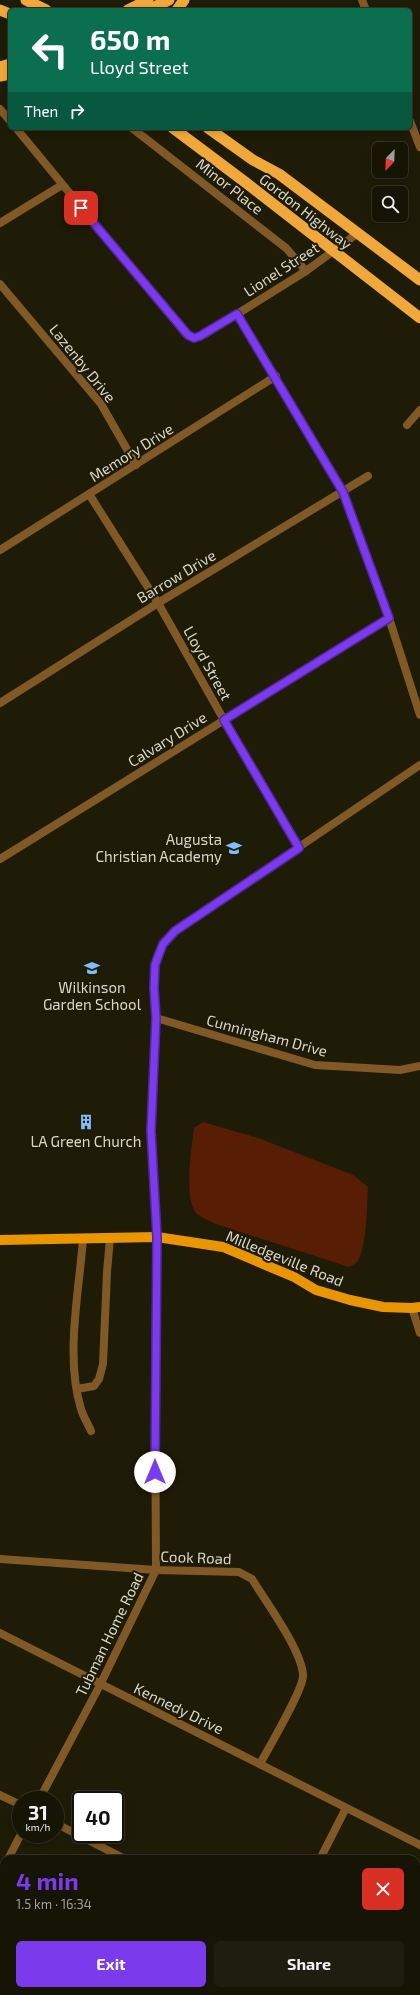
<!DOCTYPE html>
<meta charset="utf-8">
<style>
:root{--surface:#161405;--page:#1f1d0f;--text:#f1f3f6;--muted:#9e9e9a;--line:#353327;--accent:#7c3aed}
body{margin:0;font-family:"Exo 2",sans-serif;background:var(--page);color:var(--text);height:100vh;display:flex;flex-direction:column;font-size:15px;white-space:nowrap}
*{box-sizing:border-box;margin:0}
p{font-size:13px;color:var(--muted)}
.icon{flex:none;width:22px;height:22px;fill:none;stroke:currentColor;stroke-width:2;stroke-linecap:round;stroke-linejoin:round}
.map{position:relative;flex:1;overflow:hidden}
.panel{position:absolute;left:0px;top:1855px;width:420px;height:140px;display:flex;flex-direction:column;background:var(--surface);border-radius:12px 12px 0 0;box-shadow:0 2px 6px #0003,0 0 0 1px var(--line)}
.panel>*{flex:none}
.guide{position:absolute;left:8px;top:8px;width:404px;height:122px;border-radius:6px;box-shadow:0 2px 6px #0003,0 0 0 1px var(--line);background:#0b6e4f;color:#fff;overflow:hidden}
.needle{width:26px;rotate:203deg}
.tools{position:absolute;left:372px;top:142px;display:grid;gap:8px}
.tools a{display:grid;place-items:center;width:36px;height:36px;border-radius:6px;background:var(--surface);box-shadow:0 2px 6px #0003,0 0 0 1px var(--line);font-size:20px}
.speed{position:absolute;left:12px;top:1791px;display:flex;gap:8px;font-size:20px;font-weight:700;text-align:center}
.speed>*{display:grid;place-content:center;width:52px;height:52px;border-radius:50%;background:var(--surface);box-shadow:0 2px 6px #0003,0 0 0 1px var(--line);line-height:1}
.speed small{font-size:10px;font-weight:400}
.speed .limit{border:2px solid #111;border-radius:6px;background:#fff;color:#111}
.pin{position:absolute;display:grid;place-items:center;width:34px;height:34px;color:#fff;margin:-17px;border-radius:8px;box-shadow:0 2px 6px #0006}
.me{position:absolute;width:44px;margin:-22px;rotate:0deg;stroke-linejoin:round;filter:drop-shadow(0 0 3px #0008)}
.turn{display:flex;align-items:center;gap:14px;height:84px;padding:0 16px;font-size:18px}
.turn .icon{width:52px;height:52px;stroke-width:2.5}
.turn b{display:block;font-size:28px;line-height:34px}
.then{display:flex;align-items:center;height:38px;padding:0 16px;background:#0003;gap:8px;font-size:15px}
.round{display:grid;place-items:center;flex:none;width:42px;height:42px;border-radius:6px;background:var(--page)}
.overview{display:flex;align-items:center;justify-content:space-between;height:68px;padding:0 16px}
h1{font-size:24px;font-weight:700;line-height:30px;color:var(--accent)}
.button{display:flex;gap:8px;margin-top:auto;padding:8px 16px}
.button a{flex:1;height:46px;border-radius:6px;background:var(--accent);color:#fff;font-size:16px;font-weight:700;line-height:46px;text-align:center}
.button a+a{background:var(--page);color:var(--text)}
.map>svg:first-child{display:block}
.green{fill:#581e05}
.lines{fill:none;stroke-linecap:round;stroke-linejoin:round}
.minor{stroke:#805926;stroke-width:8}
.tertiary{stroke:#805926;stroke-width:8}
.primary{stroke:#e99602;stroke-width:10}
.trunk{stroke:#f0a83a;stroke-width:11}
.route-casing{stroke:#51269a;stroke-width:10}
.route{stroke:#7c3aed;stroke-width:7}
.labels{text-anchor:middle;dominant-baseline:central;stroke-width:4;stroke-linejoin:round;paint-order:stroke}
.street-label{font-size:15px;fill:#d8d7ca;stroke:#1e1b07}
.poi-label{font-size:15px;fill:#d8d7ca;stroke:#1e1b07}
</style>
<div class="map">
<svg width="420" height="1995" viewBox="0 0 420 1995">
<rect width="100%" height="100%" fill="#1e1b07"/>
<path class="green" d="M203 1122 258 1138 353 1175 368 1187C367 1204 367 1249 357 1262 355 1264 351 1266 349 1267L216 1224C210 1221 202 1218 197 1214 183 1200 192 1146 194 1128Z"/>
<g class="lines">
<g class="minor">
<polyline points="362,0 366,10"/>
<polyline points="0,109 10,121"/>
<polyline points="410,121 420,147"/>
<path d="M16 128 185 333C191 339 197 338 205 334L306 271 358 233"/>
<polyline points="132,128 286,248 306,271"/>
<polyline points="0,223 62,185"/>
<polyline points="0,284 101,404 136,465"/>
<polyline points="237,314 343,491 389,618 420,715"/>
<polyline points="407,425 420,410"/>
<polyline points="89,494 158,603 224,720 299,848"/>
<polyline points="0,550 276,376"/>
<polyline points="0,703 158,603 368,476"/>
<polyline points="0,859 389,618"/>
<polyline points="156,1018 315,1065 400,1070 420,1066"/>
<path d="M83 1239C79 1292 65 1357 81 1409 83 1416 88 1424 91 1431"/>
<polyline points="77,1389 94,1386 99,1379 103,1364 107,1272 110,1238"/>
<path d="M0 1559 156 1570 239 1572 252 1579C266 1602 303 1652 303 1676 303 1690 268 1749 260 1764"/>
<polyline points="0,1633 420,1845"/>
<polyline points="0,1795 21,1805"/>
<polyline points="55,1823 125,1859"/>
<polyline points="320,1859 346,1808"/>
<polyline points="0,1963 4,1965"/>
<polyline points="56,1991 64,1995"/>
<polyline points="381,1991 389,1995"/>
<polyline points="250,1995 252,1991"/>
</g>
<g class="tertiary">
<polyline points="412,1308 420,1333"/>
<polyline points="39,1800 100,1685 156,1570 155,1371 157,1237 151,1131 156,1018 154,988 155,965 163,944 175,931 420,765"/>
<polyline points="8,1859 21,1834"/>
<polyline points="0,1875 4,1867"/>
</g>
<polyline class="primary" points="0,1240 157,1237 223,1247 294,1277 316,1290 350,1300 383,1307 412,1308 420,1307"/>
<g class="trunk">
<polyline points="26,0 46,10"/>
<polyline points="0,10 10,14"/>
<polyline points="128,10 148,0"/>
<polyline points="148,10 169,0"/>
<polyline points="177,10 184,0"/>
<polyline points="0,67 10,64"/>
<polyline points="0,76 10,74"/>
<polyline points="173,128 245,182 420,318"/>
<polyline points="208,128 253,160 279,174 420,280"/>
</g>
</g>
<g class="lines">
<defs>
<polyline id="route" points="81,208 188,335 194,338 200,336 237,314 343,492 389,618 224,720 299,848 175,931 163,944 159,954 155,965 154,988 156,1018 151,1131 157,1237 155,1472"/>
</defs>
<use href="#route" class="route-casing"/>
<use href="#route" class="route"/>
</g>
<defs>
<symbol id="school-bare" viewBox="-9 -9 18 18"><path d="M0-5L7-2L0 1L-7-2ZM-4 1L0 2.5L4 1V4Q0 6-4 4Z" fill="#82bcfa" stroke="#1e1b07" stroke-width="2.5" paint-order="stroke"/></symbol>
<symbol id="building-bare" viewBox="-9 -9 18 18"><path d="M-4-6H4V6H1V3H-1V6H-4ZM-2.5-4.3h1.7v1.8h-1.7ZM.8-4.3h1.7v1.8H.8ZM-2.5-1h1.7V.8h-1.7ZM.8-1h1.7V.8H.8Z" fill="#82bcfa" stroke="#1e1b07" stroke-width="2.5" paint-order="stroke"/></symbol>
</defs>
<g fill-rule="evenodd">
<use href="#school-bare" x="223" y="837" width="22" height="22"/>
<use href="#school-bare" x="81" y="957" width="22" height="22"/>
<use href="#building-bare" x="75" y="1111" width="22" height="22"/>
</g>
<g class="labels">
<g class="street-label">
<text transform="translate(230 186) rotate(38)">Minor Place</text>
<text transform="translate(306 211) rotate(38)">Gordon Highway</text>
<text transform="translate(281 269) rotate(-33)">Lionel Street</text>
<text transform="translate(83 363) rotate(51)">Lazenby Drive</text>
<text transform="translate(131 452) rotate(-32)">Memory Drive</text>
<text transform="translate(176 576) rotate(-31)">Barrow Drive</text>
<text transform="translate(208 663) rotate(61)">Lloyd Street</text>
<text transform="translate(167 739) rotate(-32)">Calvary Drive</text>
<text transform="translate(267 1035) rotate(15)">Cunningham Drive</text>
<text transform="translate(285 1258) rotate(22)">Milledgeville Road</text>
<text transform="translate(196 1557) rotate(2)">Cook Road</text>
<text transform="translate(109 1634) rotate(-64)">Tubman Home Road</text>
<text transform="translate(179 1708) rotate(26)">Kennedy Drive</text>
</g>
<g class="poi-label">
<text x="222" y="839" text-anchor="end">Augusta<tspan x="222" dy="17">Christian Academy</tspan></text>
<text x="92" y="987">Wilkinson<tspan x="92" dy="17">Garden School</tspan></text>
<text x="86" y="1141">LA Green Church</text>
</g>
</g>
</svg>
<div class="tools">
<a><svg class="needle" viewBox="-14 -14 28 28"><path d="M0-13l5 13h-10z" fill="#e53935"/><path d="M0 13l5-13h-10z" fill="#9e9e9a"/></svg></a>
<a><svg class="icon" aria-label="search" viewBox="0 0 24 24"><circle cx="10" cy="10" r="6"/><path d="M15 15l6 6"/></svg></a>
</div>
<div class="speed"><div>31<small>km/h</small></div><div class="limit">40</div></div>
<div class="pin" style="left:81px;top:208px;background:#d93025"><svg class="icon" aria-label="arrive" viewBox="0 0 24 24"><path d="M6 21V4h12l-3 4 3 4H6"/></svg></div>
<svg class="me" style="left:155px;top:1472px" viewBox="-20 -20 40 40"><circle r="19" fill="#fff"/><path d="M0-13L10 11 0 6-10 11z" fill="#7c3aed"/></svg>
<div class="guide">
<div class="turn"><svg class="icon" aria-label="left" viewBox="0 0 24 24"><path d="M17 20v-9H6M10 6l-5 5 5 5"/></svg><div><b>650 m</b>Lloyd Street</div></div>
<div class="then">Then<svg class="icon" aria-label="right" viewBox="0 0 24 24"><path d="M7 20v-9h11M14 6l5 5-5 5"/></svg></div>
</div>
<section class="panel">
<div class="overview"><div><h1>4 min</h1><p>1.5 km · 16:34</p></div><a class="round" style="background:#d93025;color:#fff"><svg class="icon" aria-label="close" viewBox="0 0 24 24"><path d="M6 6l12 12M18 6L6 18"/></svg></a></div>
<div class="button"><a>Exit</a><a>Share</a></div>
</section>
</div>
